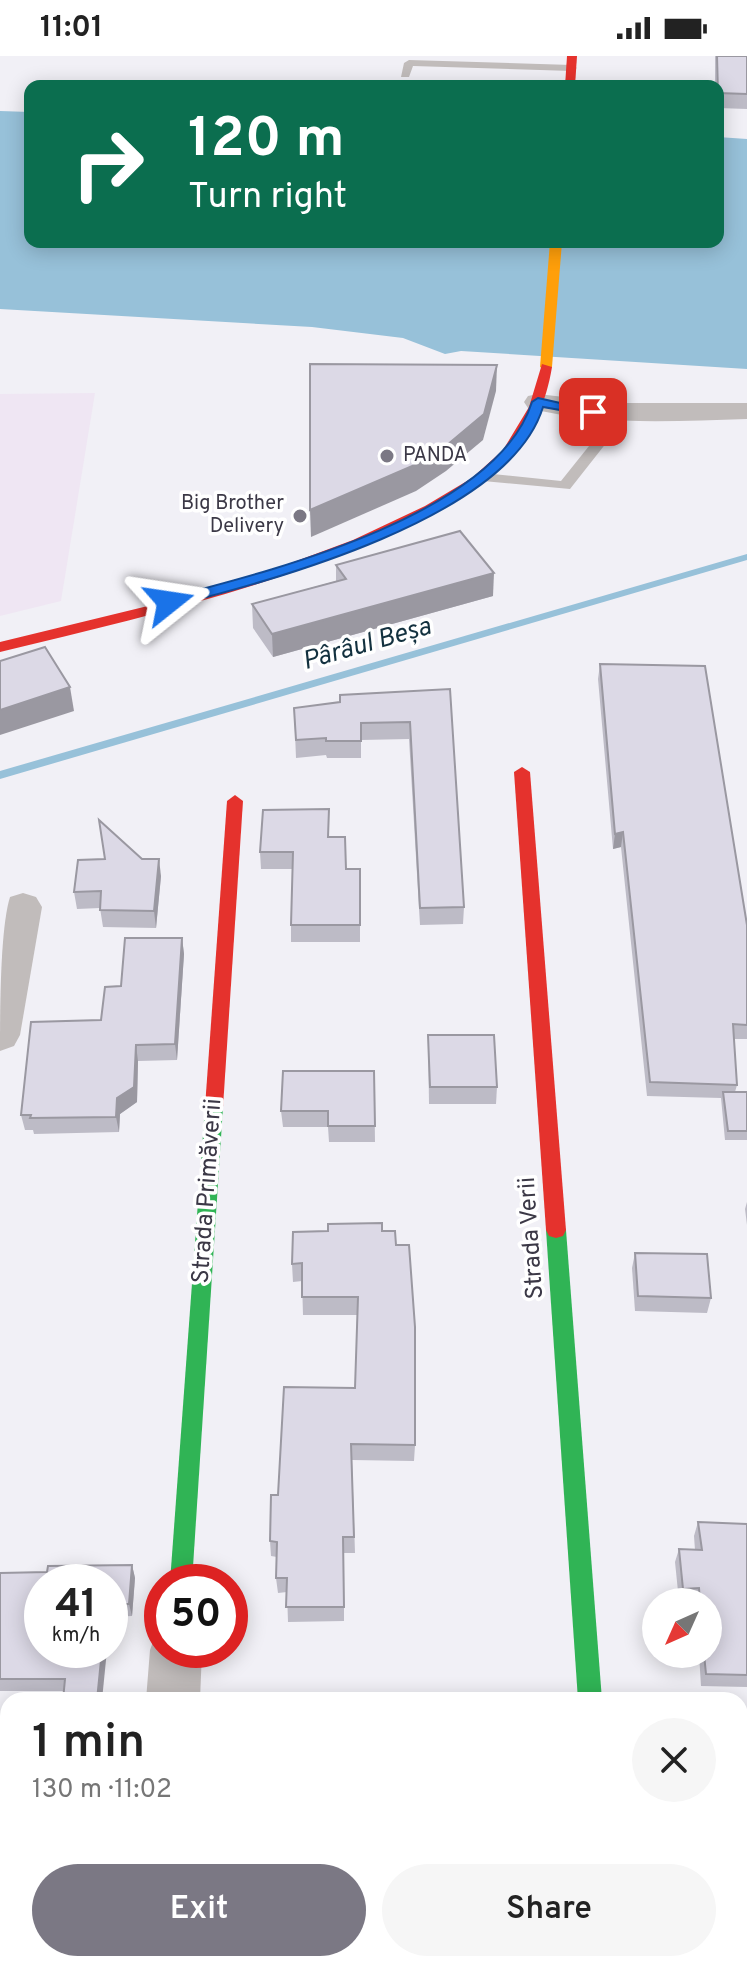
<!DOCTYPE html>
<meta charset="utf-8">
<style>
:root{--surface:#fff;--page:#f6f6f6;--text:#222;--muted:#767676;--accent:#7b7884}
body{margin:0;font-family:Overpass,sans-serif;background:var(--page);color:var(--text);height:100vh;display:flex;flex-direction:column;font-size:30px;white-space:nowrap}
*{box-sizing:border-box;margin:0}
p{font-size:26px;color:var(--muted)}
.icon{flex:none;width:44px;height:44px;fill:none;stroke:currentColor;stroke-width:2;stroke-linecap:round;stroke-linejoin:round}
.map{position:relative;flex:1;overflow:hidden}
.details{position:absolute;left:0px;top:1636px;width:748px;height:280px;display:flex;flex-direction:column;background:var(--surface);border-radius:24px 24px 0 0;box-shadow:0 4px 20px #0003}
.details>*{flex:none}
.hud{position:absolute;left:24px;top:24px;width:700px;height:168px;border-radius:16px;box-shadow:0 4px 20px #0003;background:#0b6e4f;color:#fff;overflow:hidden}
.needle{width:52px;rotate:225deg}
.tools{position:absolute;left:642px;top:1532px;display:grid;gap:16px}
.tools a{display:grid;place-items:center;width:80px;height:80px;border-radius:50%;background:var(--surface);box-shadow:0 4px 20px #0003;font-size:40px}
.speed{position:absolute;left:24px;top:1508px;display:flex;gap:16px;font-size:40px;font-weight:700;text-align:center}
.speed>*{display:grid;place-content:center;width:104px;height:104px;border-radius:50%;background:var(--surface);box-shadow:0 4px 20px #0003;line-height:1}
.speed small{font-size:20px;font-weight:400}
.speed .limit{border:12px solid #d22;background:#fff;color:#111}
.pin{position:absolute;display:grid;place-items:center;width:68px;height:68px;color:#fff;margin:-34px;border-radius:16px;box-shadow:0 4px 12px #0006}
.me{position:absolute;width:88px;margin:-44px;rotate:75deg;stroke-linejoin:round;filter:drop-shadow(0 0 6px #0008)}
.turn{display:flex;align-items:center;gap:28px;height:168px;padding:0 32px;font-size:36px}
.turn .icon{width:104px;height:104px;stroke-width:2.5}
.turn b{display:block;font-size:56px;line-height:68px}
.round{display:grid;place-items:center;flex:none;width:84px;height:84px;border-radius:42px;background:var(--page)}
.overview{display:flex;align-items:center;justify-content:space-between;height:136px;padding:0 32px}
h1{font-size:48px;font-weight:600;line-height:60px}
.button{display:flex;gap:16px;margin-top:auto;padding:16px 32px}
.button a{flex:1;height:92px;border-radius:48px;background:var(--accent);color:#fff;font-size:32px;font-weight:600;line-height:92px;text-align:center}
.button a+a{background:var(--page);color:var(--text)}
.status{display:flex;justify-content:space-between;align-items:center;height:56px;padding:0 40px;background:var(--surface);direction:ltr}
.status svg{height:22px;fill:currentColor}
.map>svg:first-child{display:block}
.commercial{fill:#efe6f3}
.water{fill:#97c1d9}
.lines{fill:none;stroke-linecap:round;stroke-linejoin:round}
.stream{fill:#97c1d9;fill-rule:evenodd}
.lane{fill:#c1bcbb;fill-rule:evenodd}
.street{fill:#c1bcbb;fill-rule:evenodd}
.fast{fill:#30b455;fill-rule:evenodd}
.slow{fill:#ff9f0a;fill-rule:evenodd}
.jam{fill:#e5322d;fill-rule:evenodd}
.wall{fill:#bdbbc6}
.shaded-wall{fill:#9a98a1}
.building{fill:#dcd9e6;stroke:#9a98a1;stroke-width:2}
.route{fill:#1a73e8;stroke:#114b97;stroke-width:2}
.poi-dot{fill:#7b7884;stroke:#fff;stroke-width:3}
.labels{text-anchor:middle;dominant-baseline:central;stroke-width:7;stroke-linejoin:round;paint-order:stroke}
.far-poi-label{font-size:20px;fill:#3b3846;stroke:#fff;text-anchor:start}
.street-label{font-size:24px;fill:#3b3846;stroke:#fff}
.water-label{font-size:26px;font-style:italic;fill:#13313f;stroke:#fff}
</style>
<div class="status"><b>11:01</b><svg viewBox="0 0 49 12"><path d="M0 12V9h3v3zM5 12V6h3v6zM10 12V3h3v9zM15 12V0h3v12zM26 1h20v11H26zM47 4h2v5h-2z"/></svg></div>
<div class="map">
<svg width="747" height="1916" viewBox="0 0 747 1916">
<rect width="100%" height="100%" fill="#f1f0f6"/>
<polygon class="commercial" points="95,337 61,545 0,560 0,338"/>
<polygon class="water" points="0,55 30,56 30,186 718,186 718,81 747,83 747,313 461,295 445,298 403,282 312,271 0,253"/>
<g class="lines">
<polygon class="stream" points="747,498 747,504 0,723 0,715"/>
<g class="lane">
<polygon points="409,4 572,9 577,12 572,15 413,10 409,21 401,21 404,7"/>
<polygon points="622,354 629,358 570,433 483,425 476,421 483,417 561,425 617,355"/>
</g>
<g class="street">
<path d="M538 338 616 347H747V363C674 365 599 370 528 352L524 346 528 340Z"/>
<path d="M23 837 36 841 42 851 20 979 14 990 0 995C0 956 0 873 10 841Z"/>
<polygon points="162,1574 162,1594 202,1594 200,1644 146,1644 150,1594 157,1575"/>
<polygon points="0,1883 8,1883 8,1908 435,1908 432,1916 0,1916"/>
<polygon points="617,1908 740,1908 743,1916 620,1916"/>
</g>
<g class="fast">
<polygon points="214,1043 221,1046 223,1051 192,1526 170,1526 205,1051 207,1046"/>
<polygon points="556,1166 563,1168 566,1174 602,1644 578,1644 546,1174 549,1168"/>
</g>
<polygon class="slow" points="550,186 562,186 552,311 546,315 540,311"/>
<g class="jam">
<polygon points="567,0 577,0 575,30 565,30"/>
<path d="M542 308 552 311C546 348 531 381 504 408 475 438 434 457 396 475 270 533 134 563 0 596V586L152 549 253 521 353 484 425 450 472 422 503 394 529 351Z"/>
<polygon points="522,711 530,716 566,1174 563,1180 556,1182 549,1180 546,1174 514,716"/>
<polygon points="235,739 243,745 223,1051 221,1056 207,1056 205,1051 227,745"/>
</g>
</g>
<g class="wall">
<polygon points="715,0 747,0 747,53 718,52 718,30 715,30"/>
<polygon points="336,509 493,540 273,601 253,572 252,548 336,525"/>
<polygon points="600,608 747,869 747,983 734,983 737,1029 735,1036 747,1036 747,1084 725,1084 721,1042 647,1040 621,791 613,793 598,623"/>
<polygon points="450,633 464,851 463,868 420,869 409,683 361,684 361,702 327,702 326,699 296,702 294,652"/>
<polygon points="329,781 346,813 360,813 360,886 291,886 291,869 293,813 261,813 260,796"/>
<polygon points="161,820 156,872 103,871 100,852 77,853 74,836"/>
<polygon points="182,882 184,898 177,1004 138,1005 137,1046 120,1058 119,1076 34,1078 33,1074 25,1074 21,1059 101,964 121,930"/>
<polygon points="428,979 497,1031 496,1048 429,1048"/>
<polygon points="374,1015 375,1086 329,1086 328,1071 283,1071 281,1055"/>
<polygon points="747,1146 747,1169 745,1153"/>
<polygon points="382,1175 396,1189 415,1389 414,1405 352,1404 355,1497 344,1497 344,1565 288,1566 287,1536 278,1537 276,1522 277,1501 271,1500 270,1485 278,1439 355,1332 357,1259 303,1259 302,1225 293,1226 292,1208"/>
<polygon points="635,1197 711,1242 707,1257 635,1255 632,1212"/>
<polygon points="698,1466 747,1468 747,1631 701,1630 699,1598 708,1598 708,1546 679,1545 675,1506 679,1493 695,1494 694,1480"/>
<polygon points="132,1509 135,1522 132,1560 110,1561 110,1564 110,1526 42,1526 107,1594 63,1635 0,1635 0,1517 47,1516"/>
</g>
<g class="shaded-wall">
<polygon points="497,309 496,335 483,384 446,415 416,435 311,481 310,454"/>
<polygon points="494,517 493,540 273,601 272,578"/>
<polygon points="70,631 74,655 0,679 0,654"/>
<polygon points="623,776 621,791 613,793 615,778"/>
<polygon points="159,803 161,820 156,872 154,855"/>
<polygon points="182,882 184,898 177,1004 175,988"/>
<polygon points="136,989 138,1005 137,1046 120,1058 119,1076 116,1061 117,1042"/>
<polygon points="132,1509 135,1522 132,1560 129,1548"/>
<polygon points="102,1594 107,1594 102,1644 97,1644"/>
</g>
<g class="building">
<polygon points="717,0 747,0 747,38 718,37"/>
<polygon points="310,308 497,309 484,358 447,389 417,408 310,454"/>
<polygon points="460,475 494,517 272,578 252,548 346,523 336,509"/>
<polygon points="45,591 70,631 0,654 0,605"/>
<polygon points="600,608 705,610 747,869 747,969 733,968 737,1029 650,1026 623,776 615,778"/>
<polygon points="450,633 464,851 420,852 410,666 361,667 361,685 326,685 326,682 296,684 294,652 340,646 340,639"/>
<polygon points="329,753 328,781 345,781 346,813 360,813 360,869 291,869 293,796 260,796 263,754"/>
<polygon points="99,764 142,803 159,803 154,855 100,854 101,835 74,836 78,804 105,803"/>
<polygon points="125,882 182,882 175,988 136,989 134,1031 117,1042 116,1061 30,1062 31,1059 21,1059 31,966 101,964 105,931 121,930"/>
<polygon points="428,979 494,979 497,1031 430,1031"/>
<polygon points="283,1015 374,1015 375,1070 328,1070 328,1055 281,1055"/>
<polygon points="723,1036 747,1036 747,1075 728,1075"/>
<polygon points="382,1167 382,1175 395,1175 396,1189 409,1189 415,1271 415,1389 351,1388 354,1481 343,1481 344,1551 286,1551 287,1522 276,1522 277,1486 270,1485 271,1439 278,1439 284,1331 355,1332 358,1241 302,1241 302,1207 292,1208 293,1176 328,1175 328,1168"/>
<polygon points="635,1197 707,1198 711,1242 638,1240"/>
<polygon points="698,1466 747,1468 747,1619 706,1618 704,1598 708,1598 708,1546 700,1546 699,1532 683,1533 679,1493 702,1494"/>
<polygon points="132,1509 129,1548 110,1548 110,1526 42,1526 42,1594 102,1594 97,1644 63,1644 65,1623 0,1623 0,1517 47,1516 48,1510"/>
</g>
<path class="route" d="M538 342 600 356 593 360 543 351C509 463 270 525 169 551L162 546 164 543C267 516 496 460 532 346Z"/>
<g class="poi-dot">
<circle cx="387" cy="400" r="8"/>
<circle cx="300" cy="460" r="8"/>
</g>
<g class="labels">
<g class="far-poi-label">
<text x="403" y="400">PANDA</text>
<text x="284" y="448" text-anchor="end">Big Brother<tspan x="284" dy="23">Delivery</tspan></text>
</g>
<g class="street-label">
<text transform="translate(208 1135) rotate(-86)">Strada Primăverii</text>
<text transform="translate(532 1182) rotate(-94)">Strada Verii</text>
</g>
<g class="water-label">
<text transform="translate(367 589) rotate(-16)">Pârâul Beșa</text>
</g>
</g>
</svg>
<div class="tools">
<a><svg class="needle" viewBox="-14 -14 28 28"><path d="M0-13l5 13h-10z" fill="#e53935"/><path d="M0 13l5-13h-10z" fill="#767676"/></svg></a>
</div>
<div class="speed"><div>41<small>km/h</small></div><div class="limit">50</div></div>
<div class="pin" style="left:593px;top:356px;background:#d93025"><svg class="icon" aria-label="arrive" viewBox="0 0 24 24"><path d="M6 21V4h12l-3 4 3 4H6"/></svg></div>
<svg class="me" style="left:169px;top:546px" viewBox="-20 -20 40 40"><path d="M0-17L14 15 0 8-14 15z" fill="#1a73e8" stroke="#fff" stroke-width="4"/></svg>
<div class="hud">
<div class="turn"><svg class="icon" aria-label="right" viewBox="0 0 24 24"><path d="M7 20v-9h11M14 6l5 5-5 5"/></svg><div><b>120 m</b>Turn right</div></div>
</div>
<section class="details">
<div class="overview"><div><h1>1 min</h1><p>130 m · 11:02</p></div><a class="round"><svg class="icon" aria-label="close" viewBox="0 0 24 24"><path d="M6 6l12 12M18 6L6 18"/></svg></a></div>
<div class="button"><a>Exit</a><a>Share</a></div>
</section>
</div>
